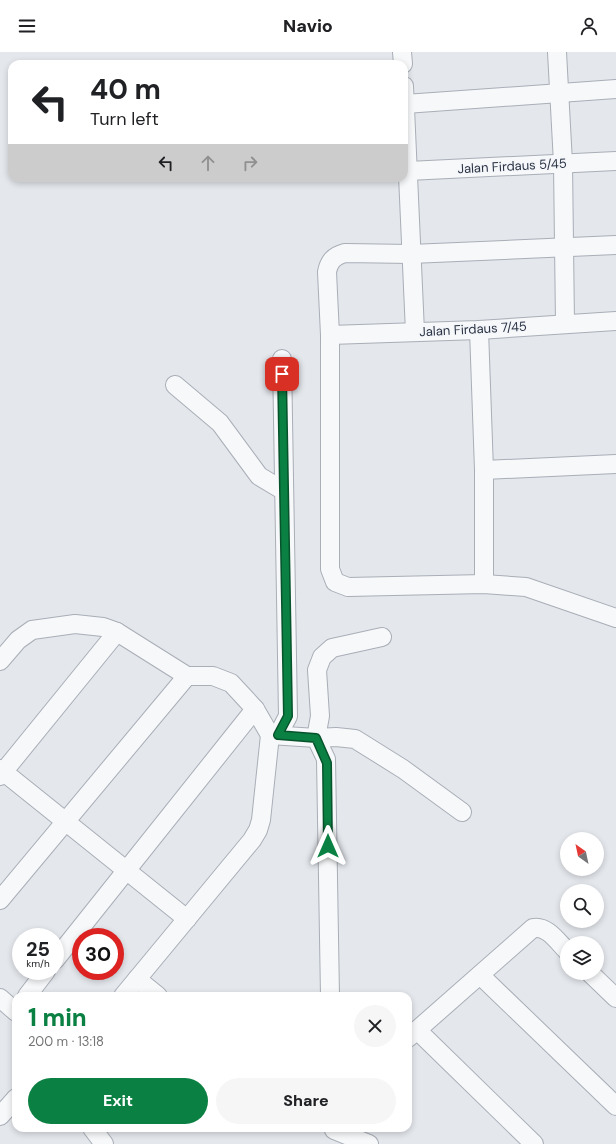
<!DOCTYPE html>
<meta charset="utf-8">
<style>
:root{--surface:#fff;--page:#f6f6f6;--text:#202124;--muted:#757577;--accent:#0b8043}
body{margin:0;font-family:"DM Sans",sans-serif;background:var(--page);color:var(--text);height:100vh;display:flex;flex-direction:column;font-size:15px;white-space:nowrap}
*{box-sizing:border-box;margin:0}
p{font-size:13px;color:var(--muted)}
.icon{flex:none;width:22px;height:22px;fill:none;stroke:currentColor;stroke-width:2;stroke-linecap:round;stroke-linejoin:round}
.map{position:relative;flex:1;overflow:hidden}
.panel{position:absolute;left:12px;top:940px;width:400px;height:140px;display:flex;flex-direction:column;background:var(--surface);border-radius:12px;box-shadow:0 2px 6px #0003}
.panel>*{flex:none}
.guide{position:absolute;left:8px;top:8px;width:400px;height:122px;border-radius:12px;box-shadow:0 2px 6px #0003;background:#fff;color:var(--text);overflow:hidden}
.needle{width:26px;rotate:327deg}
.tools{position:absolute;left:560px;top:780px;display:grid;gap:8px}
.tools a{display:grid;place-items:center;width:44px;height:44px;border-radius:50%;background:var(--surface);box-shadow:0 2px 6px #0003;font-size:20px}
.speed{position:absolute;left:12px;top:876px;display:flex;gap:8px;font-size:20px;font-weight:700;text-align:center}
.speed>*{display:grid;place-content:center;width:52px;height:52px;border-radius:50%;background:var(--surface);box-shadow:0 2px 6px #0003;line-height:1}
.speed small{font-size:10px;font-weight:400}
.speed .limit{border:6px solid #d22;background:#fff;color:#111}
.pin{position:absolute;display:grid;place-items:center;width:34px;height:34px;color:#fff;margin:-17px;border-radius:8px;box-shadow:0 2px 6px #0006}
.me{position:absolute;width:44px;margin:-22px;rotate:0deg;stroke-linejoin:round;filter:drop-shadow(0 0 3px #0008)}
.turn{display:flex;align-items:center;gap:14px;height:84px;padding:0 16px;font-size:18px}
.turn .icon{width:52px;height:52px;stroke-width:2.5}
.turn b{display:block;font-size:28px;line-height:34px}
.lanes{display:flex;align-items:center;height:38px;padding:0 16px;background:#0003;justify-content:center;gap:20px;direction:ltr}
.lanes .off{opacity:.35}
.round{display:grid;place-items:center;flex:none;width:42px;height:42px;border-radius:21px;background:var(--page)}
.overview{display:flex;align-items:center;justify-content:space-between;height:68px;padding:0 16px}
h1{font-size:24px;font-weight:800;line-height:30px;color:var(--accent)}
.action{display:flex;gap:8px;margin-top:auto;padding:8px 16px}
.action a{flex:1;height:46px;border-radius:24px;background:var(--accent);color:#fff;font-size:16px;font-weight:800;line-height:46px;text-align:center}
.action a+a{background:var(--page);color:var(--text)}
header{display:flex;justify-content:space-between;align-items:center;height:52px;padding:0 16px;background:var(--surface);font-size:18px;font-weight:800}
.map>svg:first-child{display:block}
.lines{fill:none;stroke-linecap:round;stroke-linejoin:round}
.minor-casing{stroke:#a9aeb7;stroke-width:20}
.minor{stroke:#f7f8fa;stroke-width:18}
.route-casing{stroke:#07532c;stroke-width:10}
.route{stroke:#0b8043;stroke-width:7}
.labels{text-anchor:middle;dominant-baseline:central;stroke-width:3;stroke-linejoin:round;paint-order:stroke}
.street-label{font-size:13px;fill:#2b3445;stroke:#f4f6f9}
</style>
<header><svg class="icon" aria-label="menu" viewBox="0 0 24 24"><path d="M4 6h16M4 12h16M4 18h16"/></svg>Navio<svg class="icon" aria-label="person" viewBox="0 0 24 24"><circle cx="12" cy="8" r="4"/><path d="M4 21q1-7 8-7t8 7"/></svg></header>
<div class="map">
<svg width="616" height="1092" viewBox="0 0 616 1092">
<rect width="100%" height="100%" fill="#e4e7ec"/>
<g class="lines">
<defs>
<g id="minor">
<polyline points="402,0 403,12"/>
<polyline points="557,0 563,111 565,272"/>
<polyline points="404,34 415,280"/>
<polyline points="405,52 616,37"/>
<polyline points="408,119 616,109"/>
<path d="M616 193 411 202 345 201C334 204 329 209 327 220L330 283V517L335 530 348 535 484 532 526 535 616 566"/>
<polyline points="479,278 484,418 484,532"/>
<polyline points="330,283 479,278 616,269"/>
<polyline points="175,333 220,371 259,424 284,439"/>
<polyline points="484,418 616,412"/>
<polyline points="382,585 332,596 322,605 317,618 320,664 316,686 336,685 355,687 403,717 462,760"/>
<polyline points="0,609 18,588 32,578 75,572 103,575 117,580 187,624"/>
<polyline points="270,683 316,686 326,707 330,944"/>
<polyline points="278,683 288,664 282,307"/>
<polyline points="0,717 187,867"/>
<polyline points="0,724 117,580"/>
<polyline points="0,848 187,624 213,624 231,631 255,657 270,683 261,768 258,778 252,788 123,944"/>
<polyline points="55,908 255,657"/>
<polyline points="590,921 616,946"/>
<polyline points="480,923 616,1054"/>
<polyline points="137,927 158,944"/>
<polyline points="27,944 46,919"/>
<polyline points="0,946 16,960"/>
<polyline points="417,978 534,1092"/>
<path d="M408 986 533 876C547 873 558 890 567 899"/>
<polyline points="0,1064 16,1046"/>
<polyline points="92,1076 104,1092"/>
<polyline points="334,1078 369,1092"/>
</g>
</defs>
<use href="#minor" class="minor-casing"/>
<use href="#minor" class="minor"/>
</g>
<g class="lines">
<defs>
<polyline id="route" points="282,322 288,664 278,683 316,686 327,711 328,794"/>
</defs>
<use href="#route" class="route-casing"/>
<use href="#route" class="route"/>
</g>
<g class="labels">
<g class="street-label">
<text transform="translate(512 114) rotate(-3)">Jalan Firdaus 5/45</text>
<text transform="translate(473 277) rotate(-3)">Jalan Firdaus 7/45</text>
</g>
</g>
</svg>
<div class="tools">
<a><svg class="needle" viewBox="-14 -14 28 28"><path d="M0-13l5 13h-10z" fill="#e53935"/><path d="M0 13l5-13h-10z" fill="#757577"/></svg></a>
<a><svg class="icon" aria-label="search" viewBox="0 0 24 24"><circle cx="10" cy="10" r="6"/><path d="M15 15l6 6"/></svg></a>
<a><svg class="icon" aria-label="layers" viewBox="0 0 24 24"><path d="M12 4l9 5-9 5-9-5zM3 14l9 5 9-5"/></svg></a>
</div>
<div class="speed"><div>25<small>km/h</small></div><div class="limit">30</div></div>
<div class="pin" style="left:282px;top:322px;background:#d93025"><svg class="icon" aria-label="arrive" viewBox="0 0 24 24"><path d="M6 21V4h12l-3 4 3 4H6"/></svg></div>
<svg class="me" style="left:328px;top:794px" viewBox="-20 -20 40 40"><path d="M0-17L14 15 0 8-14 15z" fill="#0b8043" stroke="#fff" stroke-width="4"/></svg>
<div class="guide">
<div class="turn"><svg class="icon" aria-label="left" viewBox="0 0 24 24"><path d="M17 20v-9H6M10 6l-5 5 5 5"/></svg><div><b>40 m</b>Turn left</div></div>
<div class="lanes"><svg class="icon" aria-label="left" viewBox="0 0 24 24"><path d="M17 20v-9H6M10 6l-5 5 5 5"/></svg><svg class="icon off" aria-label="ahead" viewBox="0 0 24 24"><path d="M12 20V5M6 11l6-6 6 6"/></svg><svg class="icon off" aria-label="right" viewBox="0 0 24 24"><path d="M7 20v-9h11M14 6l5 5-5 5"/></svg></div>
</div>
<section class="panel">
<div class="overview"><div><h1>1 min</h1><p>200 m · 13:18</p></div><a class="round"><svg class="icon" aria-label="close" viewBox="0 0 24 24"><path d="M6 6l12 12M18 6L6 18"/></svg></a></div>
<div class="action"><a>Exit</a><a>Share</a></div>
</section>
</div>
